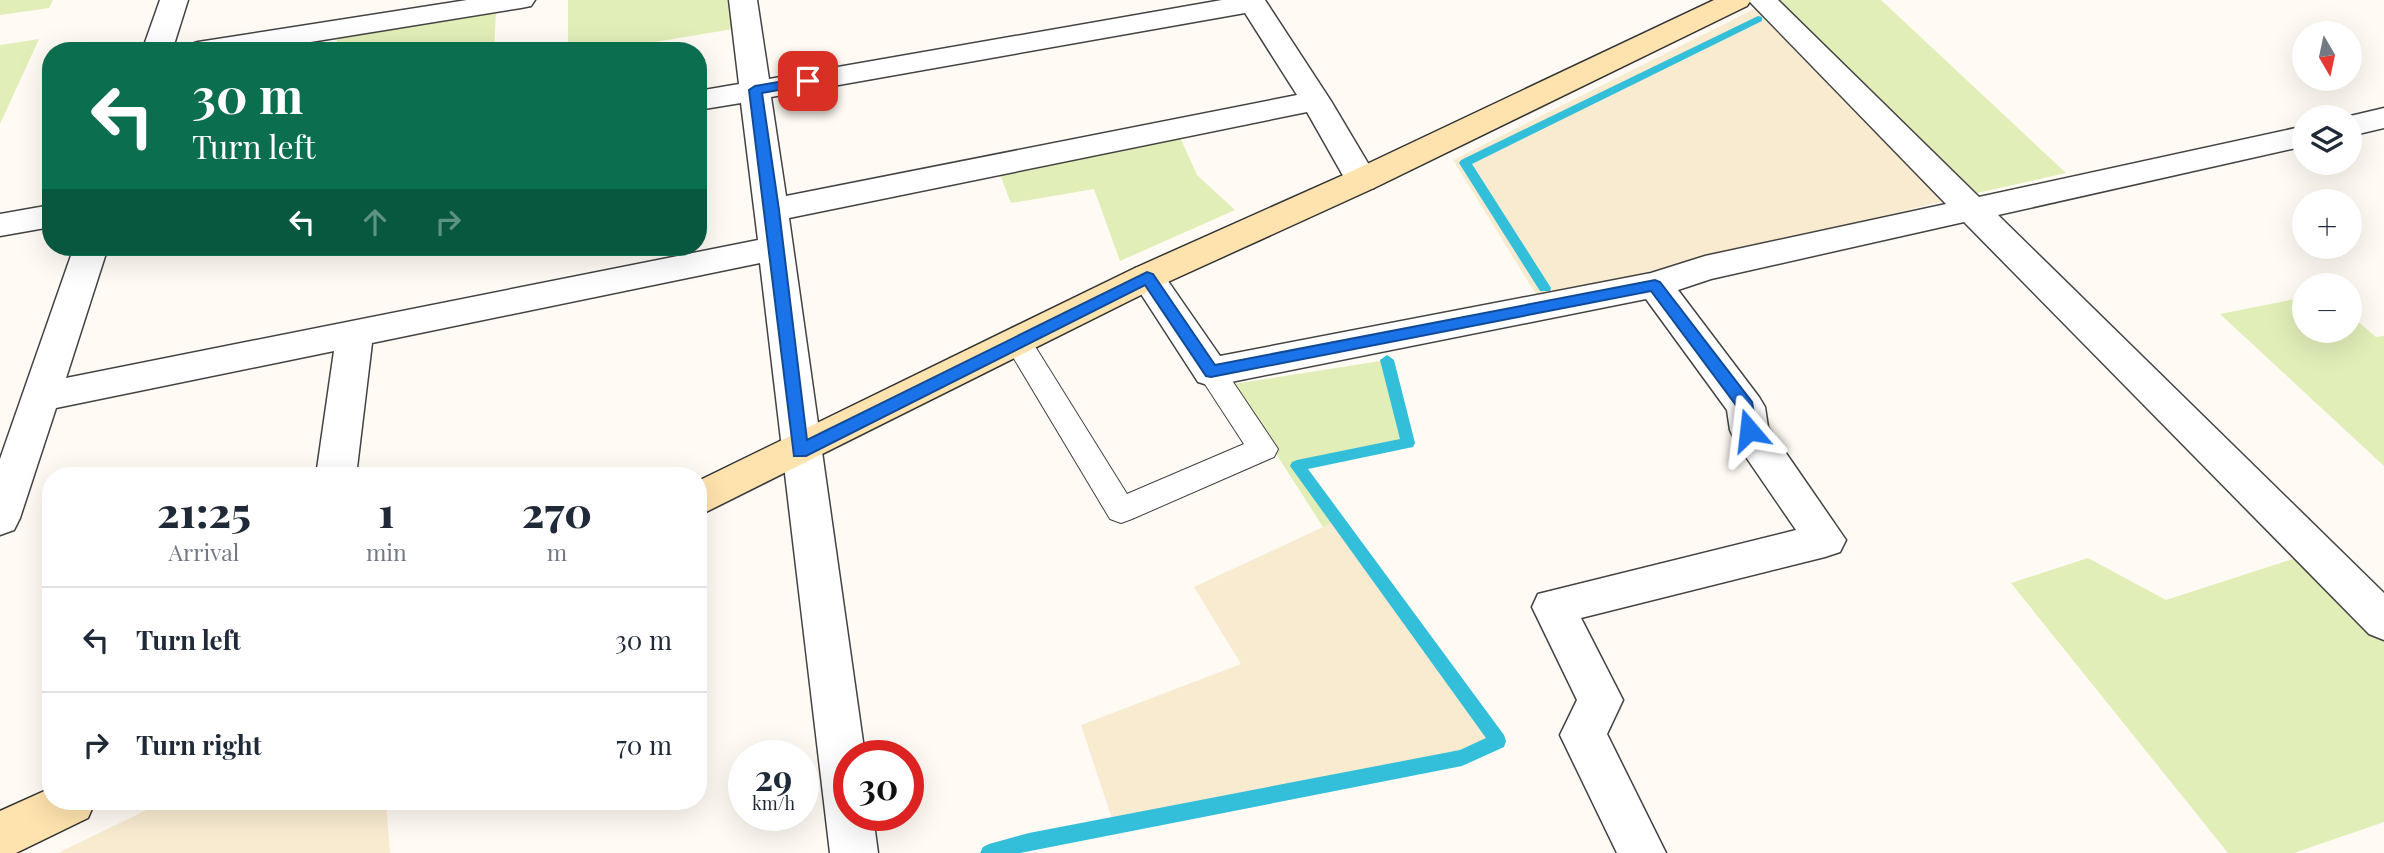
<!DOCTYPE html>
<meta charset="utf-8">
<style>
:root{--surface:#fff;--page:#f6f6f7;--text:#1f2937;--muted:#747a83;--line:#e0e1e3}
body{margin:0;font-family:"Playfair Display",serif;background:var(--page);color:var(--text);height:100vh;display:flex;flex-direction:column;font-size:26px;white-space:nowrap}
*{box-sizing:border-box;margin:0}
p{font-size:23px;color:var(--muted)}
.icon{flex:none;width:38px;height:38px;fill:none;stroke:currentColor;stroke-width:2;stroke-linecap:round;stroke-linejoin:round}
.map{position:relative;flex:1;overflow:hidden}
.panel{position:absolute;left:42px;top:467px;width:665px;height:343px;display:flex;flex-direction:column;background:var(--surface);border-radius:28px;box-shadow:0 7px 28px #0002}
.panel>*{flex:none}
.guide{position:absolute;left:42px;top:42px;width:665px;height:214px;border-radius:28px;box-shadow:0 7px 28px #0002;background:#0b6e4f;color:#fff;overflow:hidden}
.needle{width:46px;rotate:171deg}
.tools{position:absolute;left:2292px;top:21px;display:grid;gap:14px}
.tools a{display:grid;place-items:center;width:70px;height:70px;border-radius:50%;background:var(--surface);box-shadow:0 7px 28px #0002;font-size:35px}
.speed{position:absolute;left:728px;top:740px;display:flex;gap:14px;font-size:35px;font-weight:700;text-align:center}
.speed>*{display:grid;place-content:center;width:91px;height:91px;border-radius:50%;background:var(--surface);box-shadow:0 7px 28px #0002;line-height:1}
.speed small{font-size:18px;font-weight:400}
.speed .limit{border:10px solid #d22;background:#fff;color:#111}
.pin{position:absolute;display:grid;place-items:center;width:60px;height:60px;color:#fff;margin:-30px;border-radius:14px;box-shadow:0 4px 10px #0006}
.me{position:absolute;width:77px;margin:-38px;rotate:343deg;stroke-linejoin:round;filter:drop-shadow(0 0 5px #0008)}
.turn{display:flex;align-items:center;gap:24px;height:147px;padding:0 35px;font-size:32px}
.turn .icon{width:91px;height:91px;stroke-width:2.5}
.turn b{display:block;font-size:49px;line-height:60px}
.lanes{display:flex;align-items:center;height:66px;padding:0 35px;background:#0003;justify-content:center;gap:35px;direction:ltr}
.lanes .off{opacity:.35}
.eta{display:flex;justify-content:space-evenly;align-items:center;height:119px;text-align:center}
.eta b{font-size:42px;font-weight:800;line-height:49px}
ul{padding:0;list-style:none}
li{display:flex;align-items:center;gap:21px;height:105px;padding:0 35px;border-top:2px solid var(--line)}
li div{flex:1}
li b{display:block;font-size:26px}
li em{font-style:normal}
.map>svg:first-child{display:block}
.farmland{fill:#f8ebd0}
.green{fill:#e1eeb8}
.lines{fill:none;stroke-linecap:round;stroke-linejoin:round}
.stream{fill:#33bed9;fill-rule:evenodd}
.lane-casing{stroke:#434343;stroke-width:2}
.street-casing{stroke:#434343;stroke-width:3}
.secondary-casing{stroke:#323232;stroke-width:3}
.lane{fill:#fff;fill-rule:evenodd}
.street{fill:#fff;fill-rule:evenodd}
.secondary{fill:#ffe3ae;fill-rule:evenodd}
.route{fill:#1a73e8;stroke:#114b97;stroke-width:2}
</style>
<div class="map">
<svg width="2384" height="853" viewBox="0 0 2384 853">
<rect width="100%" height="100%" fill="#fffaf3"/>
<g class="farmland">
<polygon points="1754,9 1772,16 1952,199 1539,299 1453,160"/>
<polygon points="1338,520 1498,741 1462,758 1114,825 1081,725 1241,664 1194,587"/>
<polygon points="163,802 386,802 390,853 58,853"/>
</g>
<g class="green">
<polygon points="0,0 53,0 49,8 0,15"/>
<polygon points="568,0 729,0 733,29 601,51 568,51"/>
<polygon points="1781,0 1881,0 2066,173 1968,195 1785,8"/>
<polygon points="496,10 494,51 335,51 338,35"/>
<polygon points="39,39 0,124 0,45"/>
<polygon points="1179,135 1197,175 1235,210 1120,261 1094,189 1011,203 999,172"/>
<polygon points="2305,297 2305,331 2350,331 2350,315 2376,337 2384,336 2384,466 2220,314"/>
<polygon points="1387,360 1408,443 1298,466 1338,520 1323,527 1275,452 1227,385"/>
<polygon points="2302,556 2384,638 2384,822 2294,853 2228,853 2011,583 2088,558 2166,600"/>
</g>
<g class="lines">
<g class="stream">
<polygon points="1758,16 1762,17 1762,21 1472,164 1551,288 1550,291 1540,291 1459,163 1461,160"/>
<polygon points="1387,355 1394,360 1415,443 1413,447 1308,469 1504,735 1506,741 1504,747 1462,766 1020,853 980,853 983,847 989,844 1029,833 1460,750 1486,738 1290,466 1292,462 1297,460 1400,439 1380,360"/>
</g>
<defs>
<polygon id="lane" points="1018,332 1028,335 1127,494 1244,444 1197,372 1201,364 1211,361 1221,364 1278,449 1274,457 1132,519 1121,523 1110,519 1004,342 1008,335"/>
<g id="street">
<polygon points="160,0 188,0 172,51 142,51"/>
<polygon points="467,0 535,0 531,6 521,8 255,51 183,51 188,45 198,42"/>
<path d="M729 0H757L769 79 1222 0H1265L1331 101 1378 180 1374 188 1362 191 1350 188 1307 112 789 218 865 756H849V816H873L878 853H830L760 263 372 343 356 476H316L334 351 56 408 20 518 14 530 0 535V459L74 247H108L66 378 758 240 741 103 698 110V91L739 84ZM1245 13 1297 95 786 196 771 97Z"/>
<polygon points="1748,0 1778,0 1979,197 2305,126 2305,146 1998,215 2384,593 2384,640 2369,634 1964,222 1711,279 1678,290 1759,397 1765,407 1768,427 1846,540 1840,552 1825,557 1581,618 1623,700 1607,734 1666,853 1617,853 1560,735 1577,700 1532,607 1538,594 1796,530 1735,441 1730,430 1727,410 1646,299 1211,386 1198,382 1130,277 1135,268 1147,265 1159,268 1220,356 1651,273 1705,256 1946,204"/>
<polygon points="2384,108 2384,128 2350,136 2350,117 2346,117"/>
<polygon points="51,205 51,227 0,236 0,214"/>
</g>
<g id="secondary">
<polygon points="1714,0 1751,0 1747,6 1374,188 1159,286 698,516 698,481 1135,268 1350,172"/>
<polygon points="51,788 51,802 95,802 88,818 16,853 0,853 0,811"/>
</g>
</defs>
<use href="#lane" class="lane-casing"/>
<use href="#street" class="street-casing"/>
<use href="#secondary" class="secondary-casing"/>
<use href="#lane" class="lane"/>
<use href="#street" class="street"/>
<use href="#secondary" class="secondary"/>
</g>
<polygon class="route" points="808,77 812,79 812,84 762,93 779,210 807,440 1147,272 1153,274 1215,365 1655,280 1660,282 1752,402 1757,430 1749,437 1743,435 1738,408 1651,291 1211,377 1206,376 1145,285 806,456 794,456 749,90 755,86"/>
</svg>
<div class="tools">
<a><svg class="needle" viewBox="-14 -14 28 28"><path d="M0-13l5 13h-10z" fill="#e53935"/><path d="M0 13l5-13h-10z" fill="#747a83"/></svg></a>
<a><svg class="icon" aria-label="layers" viewBox="0 0 24 24"><path d="M12 4l9 5-9 5-9-5zM3 14l9 5 9-5"/></svg></a>
<a>+</a>
<a>−</a>
</div>
<div class="speed"><div>29<small>km/h</small></div><div class="limit">30</div></div>
<div class="pin" style="left:808px;top:81px;background:#d93025"><svg class="icon" aria-label="arrive" viewBox="0 0 24 24"><path d="M6 21V4h12l-3 4 3 4H6"/></svg></div>
<svg class="me" style="left:1749px;top:430px" viewBox="-20 -20 40 40"><path d="M0-17L14 15 0 8-14 15z" fill="#1a73e8" stroke="#fff" stroke-width="4"/></svg>
<div class="guide">
<div class="turn"><svg class="icon" aria-label="left" viewBox="0 0 24 24"><path d="M17 20v-9H6M10 6l-5 5 5 5"/></svg><div><b>30 m</b>Turn left</div></div>
<div class="lanes"><svg class="icon" aria-label="left" viewBox="0 0 24 24"><path d="M17 20v-9H6M10 6l-5 5 5 5"/></svg><svg class="icon off" aria-label="ahead" viewBox="0 0 24 24"><path d="M12 20V5M6 11l6-6 6 6"/></svg><svg class="icon off" aria-label="right" viewBox="0 0 24 24"><path d="M7 20v-9h11M14 6l5 5-5 5"/></svg></div>
</div>
<section class="panel">
<div class="eta">
<div><b>21:25</b><p>Arrival</p></div>
<div><b>1</b><p>min</p></div>
<div><b>270</b><p>m</p></div>
</div>
<ul>
<li><svg class="icon" aria-label="left" viewBox="0 0 24 24"><path d="M17 20v-9H6M10 6l-5 5 5 5"/></svg><div><b>Turn left</b></div><em>30 m</em></li>
<li><svg class="icon" aria-label="right" viewBox="0 0 24 24"><path d="M7 20v-9h11M14 6l5 5-5 5"/></svg><div><b>Turn right</b></div><em>70 m</em></li>
</ul>
</section>
</div>
